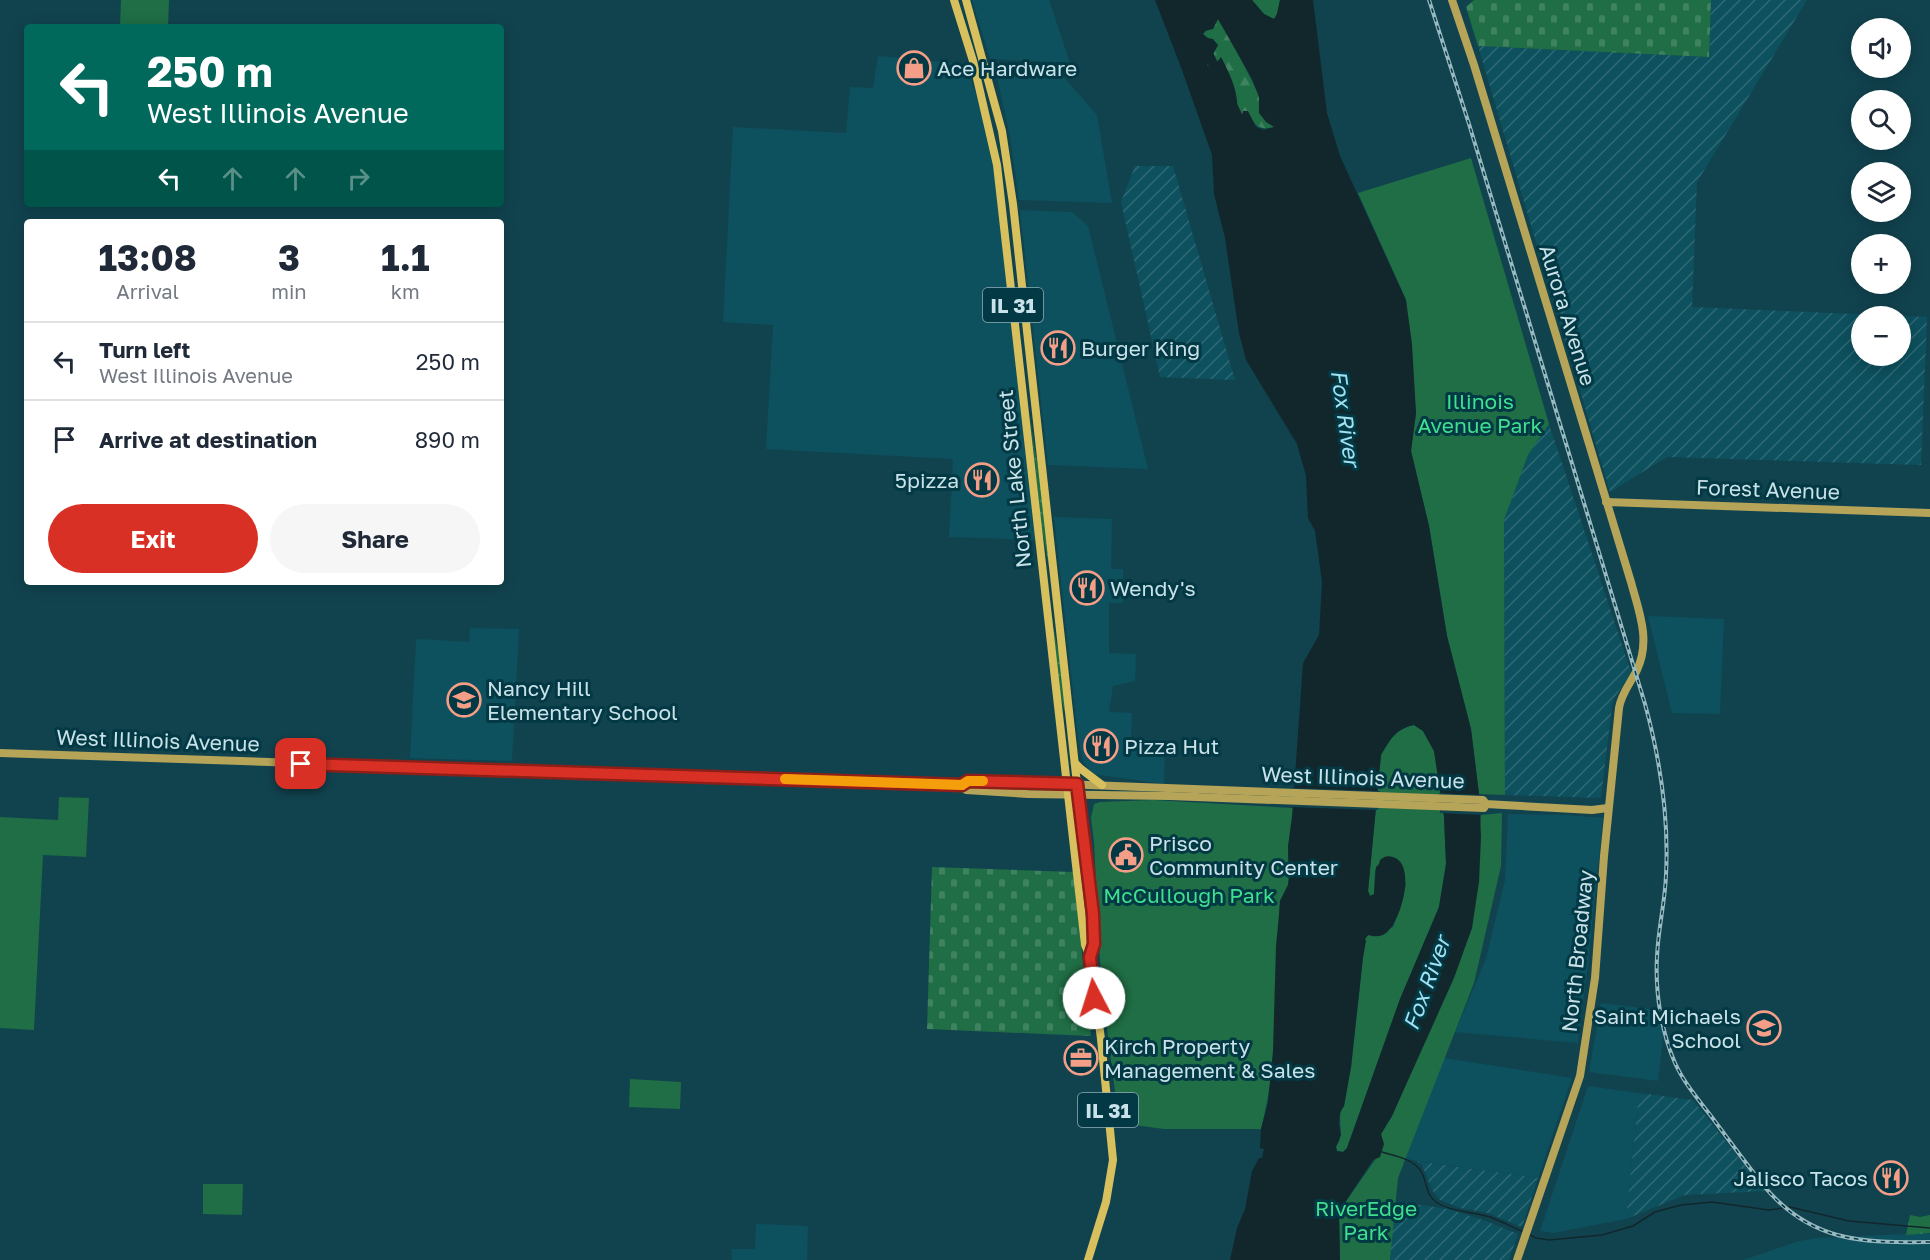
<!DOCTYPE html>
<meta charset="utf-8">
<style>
:root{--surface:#fff;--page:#f6f6f7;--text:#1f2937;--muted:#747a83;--line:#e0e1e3;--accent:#d93025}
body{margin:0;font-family:"Golos Text",sans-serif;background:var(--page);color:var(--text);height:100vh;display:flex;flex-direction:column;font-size:22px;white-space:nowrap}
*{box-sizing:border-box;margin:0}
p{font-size:20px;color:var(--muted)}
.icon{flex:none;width:33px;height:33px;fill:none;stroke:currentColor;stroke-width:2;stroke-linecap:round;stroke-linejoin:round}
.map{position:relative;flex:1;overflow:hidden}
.panel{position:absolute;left:24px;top:219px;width:480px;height:366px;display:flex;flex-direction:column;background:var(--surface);border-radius:6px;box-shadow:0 3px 15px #0003}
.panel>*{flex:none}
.hud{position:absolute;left:24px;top:24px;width:480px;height:183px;border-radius:6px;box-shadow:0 3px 15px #0003;background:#00695c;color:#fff;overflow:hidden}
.tools{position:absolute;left:1851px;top:18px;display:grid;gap:12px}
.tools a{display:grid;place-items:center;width:60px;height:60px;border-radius:50%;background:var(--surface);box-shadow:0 3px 15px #0003;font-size:30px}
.pin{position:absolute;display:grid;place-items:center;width:51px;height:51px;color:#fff;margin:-26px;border-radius:12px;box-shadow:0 3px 9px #0006}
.me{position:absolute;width:66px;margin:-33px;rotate:355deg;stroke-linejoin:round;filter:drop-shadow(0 0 4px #0008)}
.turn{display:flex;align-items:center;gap:21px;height:126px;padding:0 24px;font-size:27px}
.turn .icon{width:78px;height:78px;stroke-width:2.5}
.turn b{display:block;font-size:42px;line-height:51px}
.lanes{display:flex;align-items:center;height:57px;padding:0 24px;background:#0003;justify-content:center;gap:30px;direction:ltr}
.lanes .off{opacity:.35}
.eta{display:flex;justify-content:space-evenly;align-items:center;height:102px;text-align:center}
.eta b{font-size:36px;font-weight:700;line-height:42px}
.action{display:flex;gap:12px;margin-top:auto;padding:12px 24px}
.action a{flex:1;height:69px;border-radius:36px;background:var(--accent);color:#fff;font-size:24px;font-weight:700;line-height:69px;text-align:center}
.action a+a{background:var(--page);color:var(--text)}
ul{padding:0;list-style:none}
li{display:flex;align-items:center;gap:18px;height:78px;padding:0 24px;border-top:2px solid var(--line)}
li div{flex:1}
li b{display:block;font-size:22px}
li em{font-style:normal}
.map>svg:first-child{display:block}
.built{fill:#0d505e}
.industrial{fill:url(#industrial-furrows);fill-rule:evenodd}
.grass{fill:url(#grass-dots)}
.forest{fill:url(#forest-firs)}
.cemetery{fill:url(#cemetery-stones)}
.park{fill:#1f6e45}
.water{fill:#12272c;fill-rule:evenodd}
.pier{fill:#11434f}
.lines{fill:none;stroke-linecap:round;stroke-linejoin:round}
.stream{stroke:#12272c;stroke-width:1.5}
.river{stroke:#12272c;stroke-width:10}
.secondary{stroke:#b6a459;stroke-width:8}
.primary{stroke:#d7c05d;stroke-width:8}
.rail-casing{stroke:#99b9c1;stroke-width:4}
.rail{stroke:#023944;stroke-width:1.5;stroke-dasharray:4.5;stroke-linecap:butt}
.route-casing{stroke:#8d1f18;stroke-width:15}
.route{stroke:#d93025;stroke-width:10}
.slow{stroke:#f59e0b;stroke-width:10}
.labels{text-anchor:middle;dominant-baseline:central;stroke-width:6;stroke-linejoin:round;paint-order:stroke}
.shield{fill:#023944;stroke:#8dafb8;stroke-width:1.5}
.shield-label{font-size:20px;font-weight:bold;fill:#c9e2e9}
.poi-label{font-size:21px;fill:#c9e2e9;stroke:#023944;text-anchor:start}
.street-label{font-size:21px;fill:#c9e2e9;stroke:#023944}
.park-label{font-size:21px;fill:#40df8e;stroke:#023944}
.water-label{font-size:22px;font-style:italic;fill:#a0e1f3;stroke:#023944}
</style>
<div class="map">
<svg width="1930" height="1260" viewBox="0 0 1930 1260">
<defs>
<pattern id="industrial-furrows" width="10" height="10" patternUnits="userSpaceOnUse" patternTransform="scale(1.5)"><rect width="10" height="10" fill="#0d505e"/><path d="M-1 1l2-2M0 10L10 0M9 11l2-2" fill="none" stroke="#2f6975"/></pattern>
<pattern id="grass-dots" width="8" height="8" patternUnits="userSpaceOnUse" patternTransform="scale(1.5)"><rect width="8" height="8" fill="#1f6e45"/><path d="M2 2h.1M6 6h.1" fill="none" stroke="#3e8260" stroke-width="1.8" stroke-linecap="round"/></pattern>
<pattern id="forest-firs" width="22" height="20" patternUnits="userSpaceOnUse" patternTransform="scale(1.5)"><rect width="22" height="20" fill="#1f6e45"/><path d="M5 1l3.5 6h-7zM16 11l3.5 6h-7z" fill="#3e8260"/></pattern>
<pattern id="cemetery-stones" width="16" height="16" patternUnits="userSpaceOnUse" patternTransform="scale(1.5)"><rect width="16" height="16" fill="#1f6e45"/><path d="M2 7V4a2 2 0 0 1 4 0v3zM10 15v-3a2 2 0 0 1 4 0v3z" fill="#3e8260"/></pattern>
</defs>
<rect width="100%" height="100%" fill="#11434f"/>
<g class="built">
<polygon points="972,0 1049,0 1070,63 990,59"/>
<polygon points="878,56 966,64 977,97 996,180 1038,540 949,537 953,459 766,449 773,325 723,322 733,127 846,133 850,87 873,88"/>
<polygon points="995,68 1062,75 1097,115 1112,203 1019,200 1010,137"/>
<polygon points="1020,210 1072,212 1088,226 1148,469 1048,465"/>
<polygon points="1054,517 1112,519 1111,569 1123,569 1123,603 1109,603 1109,653 1136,654 1135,681 1113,686 1109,712 1132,713 1131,742 1165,739 1164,784 1093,774 1083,762 1078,737"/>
<polygon points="1648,616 1724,619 1720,714 1672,713"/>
<polygon points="470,628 519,629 512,761 410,758 416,639 469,642"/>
<polygon points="1508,814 1567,815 1603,818 1588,964 1578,1043 1455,1032 1486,959 1505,880"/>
<polygon points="1601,1003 1658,1010 1663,1037 1658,1081 1589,1072"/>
<polygon points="1444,1058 1572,1078 1538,1178 1405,1159"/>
<polygon points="1588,1086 1639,1093 1626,1219 1554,1233 1540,1231"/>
<polygon points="756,1224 808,1226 807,1260 732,1260 731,1249 755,1249"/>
<polygon points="1930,1233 1930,1260 1743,1260 1799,1241 1816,1238"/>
</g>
<g class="industrial">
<path d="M1711 0H1807L1697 182 1692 307 1927 317 1921 465 1667 457 1610 492 1478 46 1709 57ZM1862 316H1900V356H1862Z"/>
<polygon points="1135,166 1173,166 1235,380 1160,377 1121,202"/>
<polygon points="1549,424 1631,672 1614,699 1612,706 1601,798 1505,795 1504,520 1528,455"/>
<polygon points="1639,1093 1693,1100 1765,1191 1685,1195 1626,1219"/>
<polygon points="1416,1161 1538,1178 1522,1227 1488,1213 1460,1208 1440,1200 1432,1190 1422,1165"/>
<polygon points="1394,1201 1448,1209 1486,1221 1518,1234 1509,1260 1387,1260"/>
</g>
<g class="grass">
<polygon points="1030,416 1034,445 1040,477 1051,578 1041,524"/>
<polygon points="1049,601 1050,601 1053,626 1060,660 1066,717 1058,686"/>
<path d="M965 784 1053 787V788C1028 788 987 793 965 784Z"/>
<polygon points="1074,811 1086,880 1090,946 1088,946"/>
</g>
<g class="forest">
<path d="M1218 19C1240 53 1256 91 1275 127 1261 130 1257 128 1250 117L1240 125 1235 122 1211 69 1207 65 1218 45 1203 34Z"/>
<polygon points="1910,1215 1920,1217 1930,1215 1930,1233 1906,1235"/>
</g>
<g class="cemetery">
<polygon points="1474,0 1711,0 1709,57 1478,46 1466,7"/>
<polygon points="932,867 1073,872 1091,1036 927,1029"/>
</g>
<g class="park">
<polygon points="121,0 169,0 168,27 120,27"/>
<polygon points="1252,0 1280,0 1277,14 1274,19 1264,14"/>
<polygon points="1471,158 1549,424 1528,455 1504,520 1505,795 1479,794 1471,729 1447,636 1429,526 1411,451 1416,413 1406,300 1358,193"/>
<path d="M1414 725 1423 731 1434 751 1444 816 1446 864 1439 907 1400 999 1347 1148 1343 1152 1337 1151 1336 1147C1337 1144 1340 1141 1340 1137 1343 1126 1336 1117 1344 1106L1351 1067 1365 939 1368 935 1393 927 1403 898 1406 883 1379 864 1375 871 1374 894 1370 896 1368 891 1381 755C1390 740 1395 729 1414 725Z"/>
<polygon points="59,797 89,798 86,857 43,855 34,1030 0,1028 0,817 58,820"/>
<path d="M1153 800 1293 808 1288 847 1289 877 1288 885 1280 901 1279 915C1276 986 1279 1060 1261 1129H1164L1119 1123 1101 982 1094 842 1091 818 1094 804 1100 802Z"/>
<polygon points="1502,813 1501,866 1474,983 1398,1178 1390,1260 1340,1260 1339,1215 1342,1207 1377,1157 1382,1141 1381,1134 1392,1116 1472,928 1481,815"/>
<polygon points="630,1079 681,1082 680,1109 629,1107"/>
<polygon points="203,1184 243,1184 242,1215 203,1214"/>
</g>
<path class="water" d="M1155 0H1252L1264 14 1274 19 1277 14 1280 0H1313L1327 113 1340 156 1406 300 1412 344 1416 413 1411 451 1429 526 1447 636 1471 729 1479 794 1481 837 1479 882 1472 928 1454 978 1392 1116 1381 1134 1384 1144 1380 1157 1373 1160 1342 1207 1339 1215 1340 1260H1230L1237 1228 1245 1209 1252 1171 1259 1158H1262L1264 1149 1260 1148 1261 1129 1268 1102 1273 1051 1276 946 1279 915 1280 901 1288 885 1289 877 1288 847 1292 818 1303 663 1319 635 1322 582 1315 531 1308 518 1306 476 1297 444 1246 360 1239 333 1225 238 1214 194 1212 155 1182 70ZM1218 19 1252 79 1259 97V113L1266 122 1274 127 1264 130 1256 127 1248 111H1243L1240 124 1235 122C1242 99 1232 78 1221 57L1211 69 1207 65 1218 45 1213 39 1207 38 1203 34 1205 31 1213 29ZM1414 725 1423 731 1434 751 1444 816 1446 864 1439 907 1400 999 1347 1148 1343 1152 1337 1151 1336 1147 1341 1135 1339 1125 1340 1112 1344 1106 1351 1067 1363 957 1366 941 1365 939 1368 935C1375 937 1381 937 1386 933 1401 922 1417 864 1393 857 1387 855 1384 857 1380 860L1379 864 1376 867 1374 894 1370 896 1368 891 1381 755C1390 740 1395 729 1414 725Z"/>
<g class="pier">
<polygon points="1291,788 1380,791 1378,810 1290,807"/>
<polygon points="1439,793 1482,795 1483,815 1440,813"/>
</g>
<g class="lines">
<g class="stream">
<path d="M1382 1152C1396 1156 1415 1159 1422 1173 1427 1183 1426 1195 1436 1202 1451 1212 1473 1212 1490 1217 1501 1221 1512 1227 1524 1232"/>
<polyline points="1528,1234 1536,1238 1549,1240 1602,1235 1633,1226 1655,1212 1681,1205 1712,1202 1769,1210 1790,1207 1849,1221 1930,1228"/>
</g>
<g class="river">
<polyline points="1205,47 1220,79"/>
<polyline points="1230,101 1246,133"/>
</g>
<g class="secondary">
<path d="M1452 0 1474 65 1631 582C1639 612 1651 640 1637 670 1631 682 1621 694 1619 708L1604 856 1595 978 1580 1076 1517 1260"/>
<polyline points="1606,502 1930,513"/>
<polyline points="0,753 962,785 967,781 982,781 1483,800 1486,804 1592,810 1608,808"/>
<polyline points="962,785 966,790 1028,794 1170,796 1484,808 1486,804"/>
</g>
<g class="primary">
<polyline points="954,0 973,61 997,165 1085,945 1090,957 1101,1039 1113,1160 1106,1202 1088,1260"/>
<polyline points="966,0 1002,131 1013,204 1077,784 1090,883 1094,944 1090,957"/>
<polyline points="1075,763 1081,769 1102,785"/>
</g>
<defs>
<path id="rail" d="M1429 0 1469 124 1645 704C1660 759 1669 818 1666 875 1665 903 1658 929 1657 957 1655 991 1661 1031 1675 1063 1684 1083 1698 1099 1711 1116 1728 1139 1745 1162 1763 1185 1810 1242 1861 1243 1930 1242"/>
</defs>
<use href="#rail" class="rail-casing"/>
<use href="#rail" class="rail"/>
</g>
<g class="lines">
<defs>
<polyline id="route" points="301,764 962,785 968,781 1077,784 1093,914 1094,944 1090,957 1094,998"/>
</defs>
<use href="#route" class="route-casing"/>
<use href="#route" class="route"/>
<polyline class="slow" points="785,779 962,785 968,781 983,781"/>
</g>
<defs>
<symbol id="shop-ring" viewBox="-11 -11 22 22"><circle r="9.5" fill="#023944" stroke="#f49e87" stroke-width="1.5"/><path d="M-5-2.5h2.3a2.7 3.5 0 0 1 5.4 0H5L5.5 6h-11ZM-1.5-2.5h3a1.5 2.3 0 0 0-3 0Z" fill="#f49e87"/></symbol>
<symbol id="restaurant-ring" viewBox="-11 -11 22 22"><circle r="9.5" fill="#023944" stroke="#f49e87" stroke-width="1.5"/><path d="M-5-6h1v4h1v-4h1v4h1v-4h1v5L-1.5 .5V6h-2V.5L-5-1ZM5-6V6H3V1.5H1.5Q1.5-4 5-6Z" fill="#f49e87"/></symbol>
<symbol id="school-ring" viewBox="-11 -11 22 22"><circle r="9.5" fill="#023944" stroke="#f49e87" stroke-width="1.5"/><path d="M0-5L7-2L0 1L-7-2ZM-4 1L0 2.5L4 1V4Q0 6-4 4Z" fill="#f49e87"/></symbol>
<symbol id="civic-ring" viewBox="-11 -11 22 22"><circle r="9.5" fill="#023944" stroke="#f49e87" stroke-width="1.5"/><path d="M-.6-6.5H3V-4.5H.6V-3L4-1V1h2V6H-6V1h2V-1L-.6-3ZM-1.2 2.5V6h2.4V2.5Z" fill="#f49e87"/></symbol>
<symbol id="office-ring" viewBox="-11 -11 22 22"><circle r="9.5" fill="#023944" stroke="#f49e87" stroke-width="1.5"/><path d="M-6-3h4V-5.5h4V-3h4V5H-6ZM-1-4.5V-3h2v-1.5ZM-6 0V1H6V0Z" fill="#f49e87"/></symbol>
</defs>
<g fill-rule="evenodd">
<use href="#shop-ring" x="895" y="49" width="38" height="38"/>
<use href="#restaurant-ring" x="1039" y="329" width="38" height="38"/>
<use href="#restaurant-ring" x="963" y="461" width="38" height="38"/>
<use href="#restaurant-ring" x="1068" y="569" width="38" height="38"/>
<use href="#school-ring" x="445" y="681" width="38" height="38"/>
<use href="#restaurant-ring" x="1082" y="727" width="38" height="38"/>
<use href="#civic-ring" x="1107" y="836" width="38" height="38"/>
<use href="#school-ring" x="1745" y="1009" width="38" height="38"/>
<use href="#office-ring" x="1062" y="1039" width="38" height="38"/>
<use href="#restaurant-ring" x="1872" y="1159" width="38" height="38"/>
</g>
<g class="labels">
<g class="shield">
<rect x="983" y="288" width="60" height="34" rx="4.5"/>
<rect x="1078" y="1093" width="60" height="34" rx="4.5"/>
</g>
<g class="shield-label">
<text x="1013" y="305">IL 31</text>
<text x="1108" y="1110">IL 31</text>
</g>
<g class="poi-label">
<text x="937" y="68">Ace Hardware</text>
<text x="1081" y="348">Burger King</text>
<text x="959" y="480" text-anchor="end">5pizza</text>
<text x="1110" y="588">Wendy's</text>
<text x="487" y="688">Nancy Hill<tspan x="487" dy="24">Elementary School</tspan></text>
<text x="1124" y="746">Pizza Hut</text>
<text x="1149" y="843">Prisco<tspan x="1149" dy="24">Community Center</tspan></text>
<text x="1741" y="1016" text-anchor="end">Saint Michaels<tspan x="1741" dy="24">School</tspan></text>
<text x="1104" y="1046">Kirch Property<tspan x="1104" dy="24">Management &amp; Sales</tspan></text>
<text x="1868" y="1178" text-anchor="end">Jalisco Tacos</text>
</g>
<g class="street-label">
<text transform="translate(1568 315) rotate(73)">Aurora Avenue</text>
<text transform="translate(1014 479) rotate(-96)">North Lake Street</text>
<text transform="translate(1768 489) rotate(2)">Forest Avenue</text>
<text transform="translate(158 740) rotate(2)">West Illinois Avenue</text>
<text transform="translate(1363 777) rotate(2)">West Illinois Avenue</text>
<text transform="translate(1577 951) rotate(-84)">North Broadway</text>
</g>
<g class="park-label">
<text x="1480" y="401">Illinois<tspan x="1480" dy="24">Avenue Park</tspan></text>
<text x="1189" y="895">McCullough Park</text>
<text x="1366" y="1208">RiverEdge<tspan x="1366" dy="24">Park</tspan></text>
</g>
<g class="water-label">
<text transform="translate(1346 418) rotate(82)">Fox River</text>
<text transform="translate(1426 983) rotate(-70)">Fox River</text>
</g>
</g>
</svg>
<div class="tools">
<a><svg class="icon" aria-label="sound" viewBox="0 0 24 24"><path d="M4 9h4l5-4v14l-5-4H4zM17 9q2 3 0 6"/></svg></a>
<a><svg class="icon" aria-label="search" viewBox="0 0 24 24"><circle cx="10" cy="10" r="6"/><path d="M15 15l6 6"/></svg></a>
<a><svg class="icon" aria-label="layers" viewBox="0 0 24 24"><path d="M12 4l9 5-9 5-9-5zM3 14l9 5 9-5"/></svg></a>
<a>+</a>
<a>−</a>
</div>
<div class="pin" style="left:301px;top:764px;background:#d93025"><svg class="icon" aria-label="arrive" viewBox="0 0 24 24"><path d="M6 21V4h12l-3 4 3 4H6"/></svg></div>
<svg class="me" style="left:1094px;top:998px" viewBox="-20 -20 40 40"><circle r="19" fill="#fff"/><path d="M0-13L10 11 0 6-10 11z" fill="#d93025"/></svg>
<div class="hud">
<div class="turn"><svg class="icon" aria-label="left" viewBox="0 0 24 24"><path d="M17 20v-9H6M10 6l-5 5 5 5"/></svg><div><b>250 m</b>West Illinois Avenue</div></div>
<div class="lanes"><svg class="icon" aria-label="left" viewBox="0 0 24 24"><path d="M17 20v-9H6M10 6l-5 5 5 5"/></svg><svg class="icon off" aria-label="ahead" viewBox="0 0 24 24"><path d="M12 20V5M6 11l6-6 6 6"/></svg><svg class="icon off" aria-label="ahead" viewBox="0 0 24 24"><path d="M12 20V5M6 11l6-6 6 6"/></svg><svg class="icon off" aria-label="right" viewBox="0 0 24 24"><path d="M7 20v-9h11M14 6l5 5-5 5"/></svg></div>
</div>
<section class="panel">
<div class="eta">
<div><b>13:08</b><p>Arrival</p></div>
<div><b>3</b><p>min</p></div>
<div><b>1.1</b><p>km</p></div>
</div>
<ul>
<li><svg class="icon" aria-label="left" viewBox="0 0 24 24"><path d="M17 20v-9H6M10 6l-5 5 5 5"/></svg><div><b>Turn left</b><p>West Illinois Avenue</p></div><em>250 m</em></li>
<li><svg class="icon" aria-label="arrive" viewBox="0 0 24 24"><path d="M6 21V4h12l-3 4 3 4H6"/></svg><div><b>Arrive at destination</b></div><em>890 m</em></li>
</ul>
<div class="action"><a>Exit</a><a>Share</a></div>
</section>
</div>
